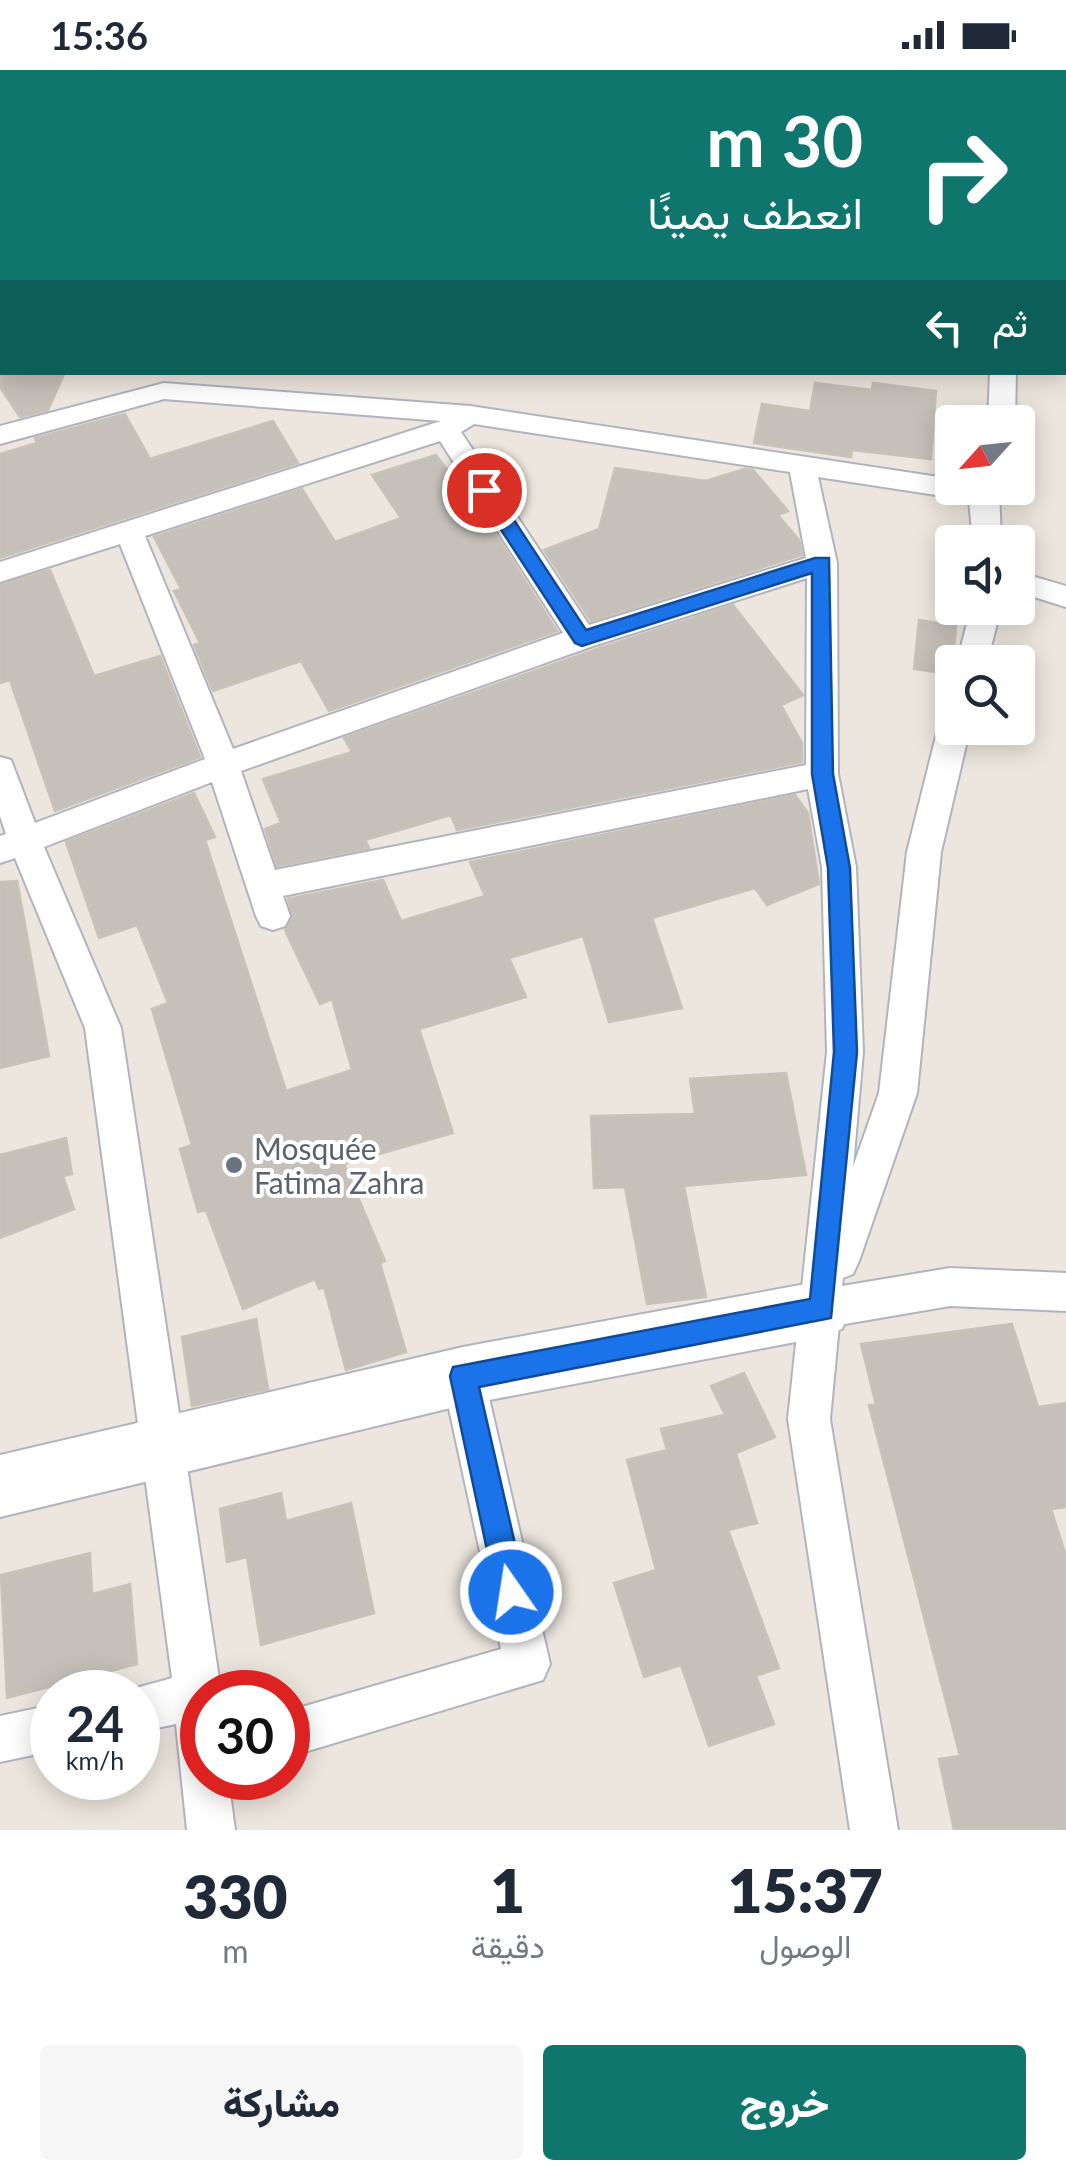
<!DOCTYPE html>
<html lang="ar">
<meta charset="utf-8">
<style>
:root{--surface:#fff;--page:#f6f6f7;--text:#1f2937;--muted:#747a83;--accent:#0f766e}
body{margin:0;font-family:Lato,Vazirmatn,sans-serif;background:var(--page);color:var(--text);direction:rtl;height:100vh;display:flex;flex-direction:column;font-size:38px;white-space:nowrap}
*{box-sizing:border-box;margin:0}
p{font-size:32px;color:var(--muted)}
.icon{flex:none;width:55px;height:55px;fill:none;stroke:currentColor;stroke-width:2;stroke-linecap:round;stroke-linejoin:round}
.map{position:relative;height:1760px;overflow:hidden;direction:ltr}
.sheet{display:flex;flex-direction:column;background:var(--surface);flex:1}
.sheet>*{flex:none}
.hud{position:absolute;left:0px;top:0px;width:1068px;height:305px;box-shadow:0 5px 25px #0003;direction:rtl;background:#0f766e;color:#fff;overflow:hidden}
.needle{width:65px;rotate:243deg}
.buttons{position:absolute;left:935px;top:335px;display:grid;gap:20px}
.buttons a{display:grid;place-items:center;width:100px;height:100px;border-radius:10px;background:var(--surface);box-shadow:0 5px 25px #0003;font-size:50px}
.speed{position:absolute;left:30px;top:1600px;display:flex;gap:20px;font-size:50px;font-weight:700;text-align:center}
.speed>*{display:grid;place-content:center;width:130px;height:130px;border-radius:50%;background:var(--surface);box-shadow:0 5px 25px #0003;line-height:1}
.speed small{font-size:25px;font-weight:400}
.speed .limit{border:15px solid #d22;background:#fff;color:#111}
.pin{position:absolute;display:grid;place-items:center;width:85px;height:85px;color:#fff;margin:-42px;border:5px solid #fff;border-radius:50%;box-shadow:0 2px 10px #0007}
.me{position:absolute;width:110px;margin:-55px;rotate:347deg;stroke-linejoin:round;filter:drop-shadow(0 0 8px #0008)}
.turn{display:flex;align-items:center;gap:35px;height:210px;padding:0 40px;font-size:45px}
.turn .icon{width:130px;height:130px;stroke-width:2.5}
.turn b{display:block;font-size:70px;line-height:85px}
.then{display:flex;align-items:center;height:95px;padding:0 40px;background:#0003;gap:20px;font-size:38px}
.eta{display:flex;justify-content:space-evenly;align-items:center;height:170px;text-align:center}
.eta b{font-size:60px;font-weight:800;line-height:70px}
.button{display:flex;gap:20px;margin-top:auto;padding:20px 40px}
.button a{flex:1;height:115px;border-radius:10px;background:var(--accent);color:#fff;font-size:40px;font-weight:800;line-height:115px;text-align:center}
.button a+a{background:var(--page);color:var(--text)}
.status{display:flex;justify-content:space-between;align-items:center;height:70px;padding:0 50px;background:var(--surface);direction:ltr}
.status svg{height:28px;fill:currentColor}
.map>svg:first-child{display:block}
.building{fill:#c5c0b9;stroke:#c8c2b7;stroke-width:2.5}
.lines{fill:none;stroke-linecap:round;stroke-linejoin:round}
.street-casing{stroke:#b1b4be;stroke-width:4}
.secondary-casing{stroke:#b1b4be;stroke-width:4}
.street{fill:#fff;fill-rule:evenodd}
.secondary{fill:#fff;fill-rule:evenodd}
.route{fill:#1a73e8;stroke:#114b97;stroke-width:2.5}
.worship-dot{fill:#6b7280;stroke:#fff;stroke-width:4}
.labels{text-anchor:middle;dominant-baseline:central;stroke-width:8;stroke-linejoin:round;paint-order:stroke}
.worship-label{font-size:30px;fill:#5b616d;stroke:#fff;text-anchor:start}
</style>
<div class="status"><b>15:36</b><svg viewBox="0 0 49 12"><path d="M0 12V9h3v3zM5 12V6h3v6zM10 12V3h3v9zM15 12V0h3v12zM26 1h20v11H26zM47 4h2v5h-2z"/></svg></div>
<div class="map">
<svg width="1066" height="1760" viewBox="0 0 1066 1760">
<rect width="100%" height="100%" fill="#ece6de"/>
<g class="building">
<polygon points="0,302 65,302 48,340 20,347 0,317"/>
<polygon points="815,313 872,320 873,313 936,321 931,389 852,380 851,387 754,373 762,334 810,341"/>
<polygon points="125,344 150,389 273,351 298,393 0,488 0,384 37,373 35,368"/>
<polygon points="436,385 491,457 557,561 329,641 301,591 213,621 194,575 200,573 174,521 181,519 154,467 302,419 335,472 401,448 372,405"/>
<polygon points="615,398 706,411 744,399 753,400 788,441 778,445 799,470 802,485 591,551 544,480 599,459"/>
<polygon points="50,500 94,606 160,586 200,687 55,741 10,610 0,613 0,515"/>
<polygon points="733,535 803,625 781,635 802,673 802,692 457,760 451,745 365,770 369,778 277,796 265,759 281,753 263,709 352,682 344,668 594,580"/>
<polygon points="919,550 956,556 952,604 914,599"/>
<polygon points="194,723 215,767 205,770 286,1021 352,1000 332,929 320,934 285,860 293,848 288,829 383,810 401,851 485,826 470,792 795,725 808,743 819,814 767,835 755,818 652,848 682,938 609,952 583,866 509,888 526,927 419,959 453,1063 344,1094 385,1191 380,1193 406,1282 346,1300 324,1217 319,1219 315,1209 243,1239 206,1140 198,1142 180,1079 192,1075 152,939 168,933 137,855 99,868 66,772"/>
<polygon points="17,811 49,986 0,998 0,812"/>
<polygon points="786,1003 806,1105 684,1116 706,1227 647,1234 625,1117 594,1118 591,1046 695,1044 690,1009"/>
<polygon points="66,1068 72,1104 63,1106 74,1139 0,1168 0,1085"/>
<polygon points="256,1249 268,1319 192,1336 182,1267"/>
<polygon points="1012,1254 1038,1337 1066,1333 1066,1437 1051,1439 1066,1486 1066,1760 954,1760 939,1689 960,1686 869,1335 876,1335 861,1274"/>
<polygon points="744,1303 775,1367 736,1383 757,1453 728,1460 779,1598 756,1606 774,1654 709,1676 681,1595 644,1607 614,1513 656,1500 627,1390 667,1380 661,1359 725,1345 711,1316"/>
<polygon points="281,1423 286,1451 351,1433 374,1543 261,1575 247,1487 227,1492 220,1439"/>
<polygon points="90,1483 92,1524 130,1514 137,1594 7,1628 1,1505"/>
</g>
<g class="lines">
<defs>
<g id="street">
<polygon points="173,0 198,0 200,2 175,2"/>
<polygon points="990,302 1016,302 1015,352 988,352"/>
<path d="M164 313 470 336 952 409V418H999L1001 472H973L969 430 818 407 837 493 838 704 856 797 863 982 853 1097 879 1023 907 782 938 658 943 650 952 647V658H970L941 782 917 1023 859 1191 853 1204 843 1208 842 1216 950 1198 1066 1203V1241L950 1236 839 1255 830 1349 898 1760H850L788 1349 827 982 822 797 808 719 283 826 290 846 285 856 273 860 261 856 256 846 212 712 44 777 121 958 221 1622H202V1708H228L235 1760H187L176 1654 138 1662V1622H122L172 1608 85 958 15 788 0 793V766L6 764 0 746V687L11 690 35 753 205 689 120 474 0 512V492L441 351 164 329 0 374V356ZM474 354 790 402 806 488 589 555 461 362ZM440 371 563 563 233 679 145 466ZM807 508 806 695 275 800 241 701 593 576Z"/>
<polygon points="1018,502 1066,516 1066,537 1018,522"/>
<polygon points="971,538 1001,538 987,592 957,592"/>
<polygon points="463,1286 478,1292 484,1306 550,1594 543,1610 288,1687 288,1641 501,1579 442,1306 448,1292"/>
<polygon points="52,1635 52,1681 0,1692 0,1646"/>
</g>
<polygon id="secondary" points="822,1211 842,1219 851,1239 842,1259 822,1267 463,1335 0,1447 0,1385 463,1277"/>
</defs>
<use href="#street" class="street-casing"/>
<use href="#secondary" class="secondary-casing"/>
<use href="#street" class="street"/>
<use href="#secondary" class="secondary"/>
</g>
<polygon class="route" points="484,414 491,415 586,560 815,488 829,488 833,704 850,798 857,982 831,1248 479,1317 526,1522 521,1532 511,1537 501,1532 496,1522 450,1306 453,1297 810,1229 834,982 828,798 812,704 812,503 582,576 575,573 475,420"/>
<circle class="worship-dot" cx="234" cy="1095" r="10"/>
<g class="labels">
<g class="worship-label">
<text x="254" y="1078">Mosquée<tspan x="254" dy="34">Fatima Zahra</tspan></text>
</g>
</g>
</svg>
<div class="buttons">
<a><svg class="needle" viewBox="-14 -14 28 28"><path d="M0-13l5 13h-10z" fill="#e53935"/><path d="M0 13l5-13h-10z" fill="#747a83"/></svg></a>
<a><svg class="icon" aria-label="sound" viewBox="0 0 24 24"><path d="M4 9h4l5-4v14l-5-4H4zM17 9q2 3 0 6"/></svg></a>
<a><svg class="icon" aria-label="search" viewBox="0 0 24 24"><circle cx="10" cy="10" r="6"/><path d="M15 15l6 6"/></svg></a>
</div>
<div class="speed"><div>24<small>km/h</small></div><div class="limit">30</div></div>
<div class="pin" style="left:484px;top:420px;background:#d93025"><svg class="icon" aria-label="arrive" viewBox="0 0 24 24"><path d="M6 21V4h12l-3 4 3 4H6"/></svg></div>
<svg class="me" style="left:511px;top:1522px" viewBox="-20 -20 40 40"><circle r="17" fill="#1a73e8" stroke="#fff" stroke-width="3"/><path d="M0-11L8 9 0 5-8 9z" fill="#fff"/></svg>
<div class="hud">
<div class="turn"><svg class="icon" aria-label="right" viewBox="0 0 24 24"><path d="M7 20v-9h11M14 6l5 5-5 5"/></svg><div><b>30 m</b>انعطف يمينًا</div></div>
<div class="then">ثم<svg class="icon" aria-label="left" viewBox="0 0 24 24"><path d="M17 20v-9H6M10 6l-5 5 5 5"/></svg></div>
</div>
</div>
<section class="sheet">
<div class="eta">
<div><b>15:37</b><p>الوصول</p></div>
<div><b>1</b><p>دقيقة</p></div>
<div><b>330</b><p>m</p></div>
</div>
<div class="button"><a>خروج</a><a>مشاركة</a></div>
</section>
